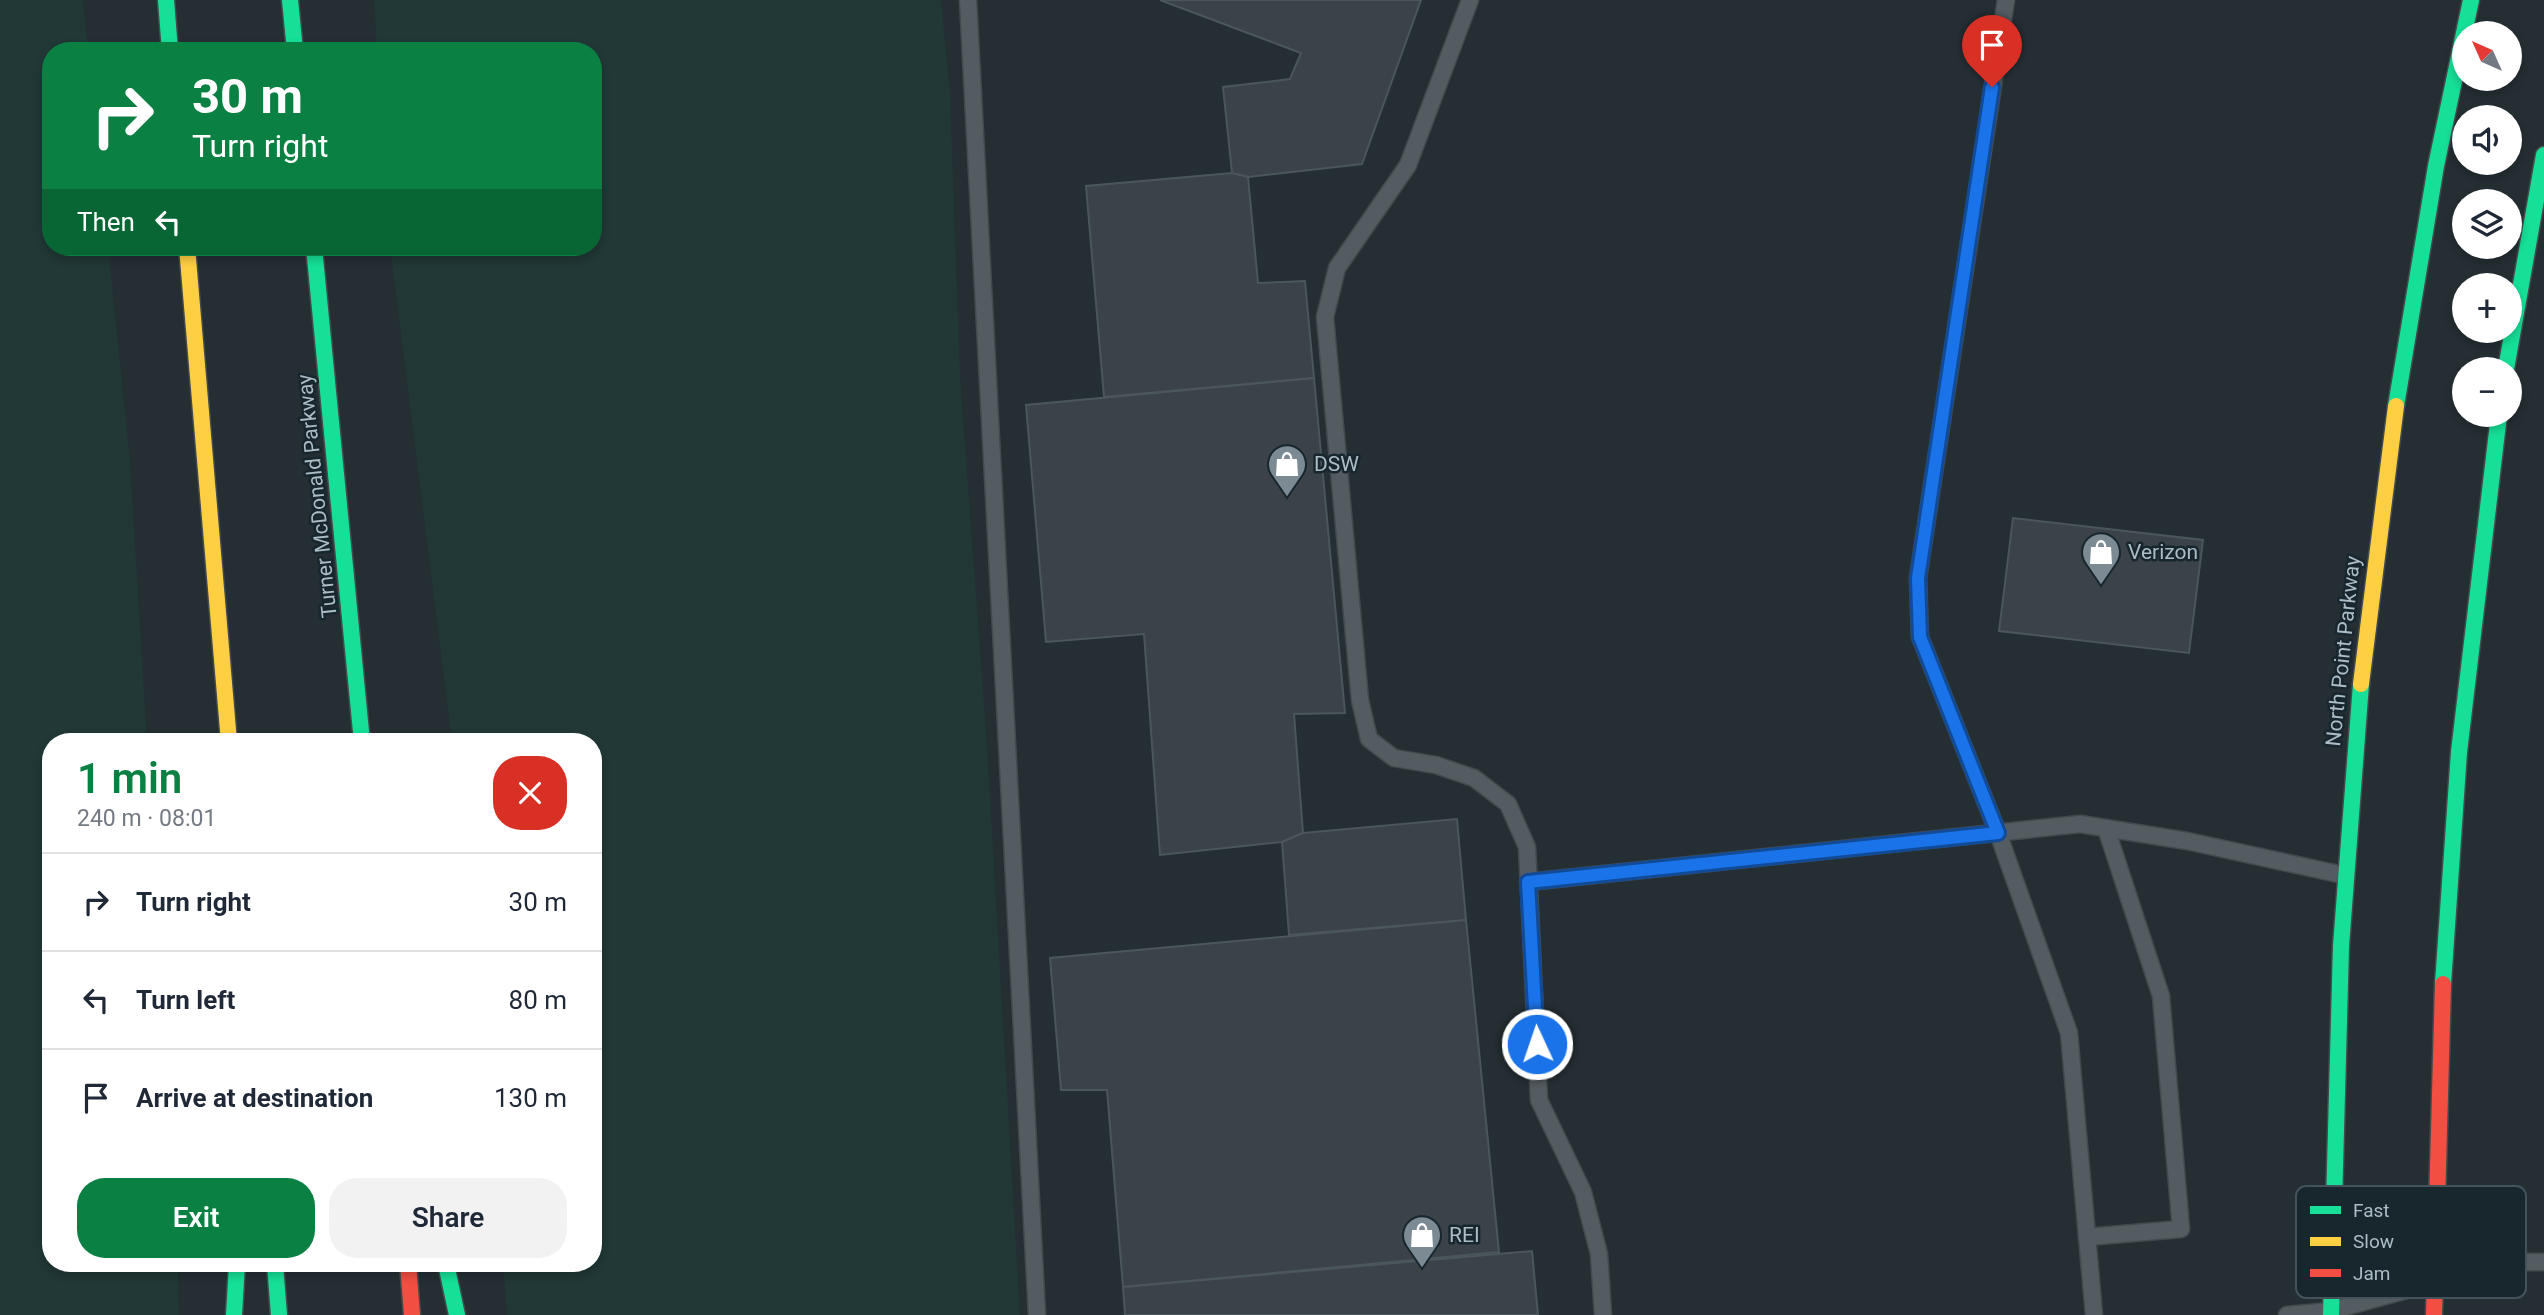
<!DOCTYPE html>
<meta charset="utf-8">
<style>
:root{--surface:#fff;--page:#f2f2f3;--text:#1f2937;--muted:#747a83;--line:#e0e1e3;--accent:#0b8043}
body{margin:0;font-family:Roboto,sans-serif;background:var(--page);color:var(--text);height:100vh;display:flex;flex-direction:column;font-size:26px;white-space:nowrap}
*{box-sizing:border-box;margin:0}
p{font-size:23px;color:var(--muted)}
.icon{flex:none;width:38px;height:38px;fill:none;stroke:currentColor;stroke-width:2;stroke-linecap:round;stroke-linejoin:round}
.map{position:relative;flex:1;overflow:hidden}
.side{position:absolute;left:42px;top:733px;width:560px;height:539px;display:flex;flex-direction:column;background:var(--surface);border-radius:28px;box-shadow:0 4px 10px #0003}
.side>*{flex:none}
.banner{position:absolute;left:42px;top:42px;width:560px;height:214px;border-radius:28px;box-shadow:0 4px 10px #0003;background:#0b8043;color:#fff;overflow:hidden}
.needle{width:46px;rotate:315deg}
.controls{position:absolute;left:2452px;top:21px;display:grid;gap:14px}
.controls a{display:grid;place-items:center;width:70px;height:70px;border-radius:50%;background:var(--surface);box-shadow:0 4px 10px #0003;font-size:35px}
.pin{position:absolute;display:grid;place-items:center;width:60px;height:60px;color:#fff;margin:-72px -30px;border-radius:50% 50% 50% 0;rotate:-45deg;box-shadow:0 0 7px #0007}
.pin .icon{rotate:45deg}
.me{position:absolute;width:77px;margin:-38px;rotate:357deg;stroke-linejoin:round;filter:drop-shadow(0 0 5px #0008)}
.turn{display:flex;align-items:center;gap:24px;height:147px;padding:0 35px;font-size:32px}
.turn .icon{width:91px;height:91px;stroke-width:2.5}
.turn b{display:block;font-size:49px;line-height:60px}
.then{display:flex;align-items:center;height:66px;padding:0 35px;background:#0003;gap:14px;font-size:26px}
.round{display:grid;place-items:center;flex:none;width:74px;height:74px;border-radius:28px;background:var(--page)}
.headline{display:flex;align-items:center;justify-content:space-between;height:119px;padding:0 35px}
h1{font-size:42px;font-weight:600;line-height:52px;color:var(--accent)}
.primary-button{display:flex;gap:14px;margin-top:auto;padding:14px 35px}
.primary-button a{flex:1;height:80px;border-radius:28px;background:var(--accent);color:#fff;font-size:28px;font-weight:600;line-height:80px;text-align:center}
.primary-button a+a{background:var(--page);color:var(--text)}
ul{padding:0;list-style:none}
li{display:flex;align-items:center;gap:21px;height:98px;padding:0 35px;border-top:2px solid var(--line)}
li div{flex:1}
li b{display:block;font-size:26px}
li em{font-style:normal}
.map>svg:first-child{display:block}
.green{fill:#213836}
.building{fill:#3b4348;stroke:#4b565c;stroke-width:2}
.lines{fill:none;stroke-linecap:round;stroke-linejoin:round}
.lane-casing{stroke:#424a4e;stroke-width:19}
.fast-casing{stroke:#424a4e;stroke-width:19}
.slow-casing{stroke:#424a4e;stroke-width:19}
.jam-casing{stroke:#424a4e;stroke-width:19}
.lane{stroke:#545c62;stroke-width:16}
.fast{stroke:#16e098;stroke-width:16}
.slow{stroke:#ffcf43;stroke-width:16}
.jam{stroke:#f24e42;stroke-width:16}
.route-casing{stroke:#114b97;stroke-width:18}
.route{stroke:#1a73e8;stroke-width:12}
.labels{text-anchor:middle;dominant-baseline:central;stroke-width:5;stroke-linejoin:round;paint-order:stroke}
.poi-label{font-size:21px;fill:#acbdc6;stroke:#18262d;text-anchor:start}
.street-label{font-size:21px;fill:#acbdc6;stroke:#18262d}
.key{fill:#18262d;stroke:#44535b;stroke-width:2}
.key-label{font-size:19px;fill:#acbdc6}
</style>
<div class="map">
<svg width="2544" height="1315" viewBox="0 0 2544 1315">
<rect width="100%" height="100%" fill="#242e33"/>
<g class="green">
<polygon points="0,0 83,0 88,51 51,51 51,247 108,247 130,460 147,742 51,742 51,1264 178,1264 179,1315 0,1315"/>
<polygon points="374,0 941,0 950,92 960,376 987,745 1020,1315 507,1315 503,1264 593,1264 593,742 452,742 390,247 593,247 593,51 377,51"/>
</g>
<g class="building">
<polygon points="1160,0 1421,0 1362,164 1248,177 1232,173 1223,87 1290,79 1301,53"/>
<polygon points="1232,173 1248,177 1258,283 1305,281 1314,378 1104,397 1086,186"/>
<polygon points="1314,378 1345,713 1294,714 1303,833 1282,842 1160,855 1144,634 1046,642 1026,405"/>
<polygon points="2013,518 2203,540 2189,653 1999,631"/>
<polygon points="1457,819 1466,920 1289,935 1282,842 1303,833"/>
<polygon points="1466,920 1499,1252 1123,1287 1107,1090 1061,1090 1050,958"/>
<polygon points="1532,1251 1538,1315 1125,1315 1123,1287"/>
</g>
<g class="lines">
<defs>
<g id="lane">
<polyline points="968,0 1037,1315"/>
<polyline points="1470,0 1408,165 1337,268 1325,317 1360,700 1369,739 1394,758 1436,765 1474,778 1508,804 1527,847 1539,1100 1583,1192 1599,1254 1603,1315"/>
<polyline points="2006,0 1918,578 1920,637 1998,833 2069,1033 2094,1315"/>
<polyline points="1528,882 2080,824 2187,841 2343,875"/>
<polyline points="2087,1237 2181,1229 2161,996 2106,828"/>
<polyline points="2287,1315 2331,1311 2507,1262 2544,1262"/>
</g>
<g id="fast">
<polyline points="166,0 170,51"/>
<polyline points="290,0 295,51"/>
<polyline points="314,247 362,742"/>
<polyline points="2506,369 2544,155"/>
<polyline points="2396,406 2436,166 2471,0"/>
<polyline points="2443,984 2459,752 2499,415"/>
<polyline points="275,1264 279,1315"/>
<polyline points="446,1264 457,1315"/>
<polyline points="234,1315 237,1264"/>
<polyline points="2331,1315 2341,946 2361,684"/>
</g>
<g id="slow">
<polyline points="187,247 229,742"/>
<polyline points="2361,684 2396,406"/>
</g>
<g id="jam">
<polyline points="408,1264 412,1315"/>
<polyline points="2434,1315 2443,984"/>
</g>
</defs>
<use href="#lane" class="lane-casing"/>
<use href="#fast" class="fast-casing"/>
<use href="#slow" class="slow-casing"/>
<use href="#jam" class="jam-casing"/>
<use href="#lane" class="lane"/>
<use href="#fast" class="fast"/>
<use href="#slow" class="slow"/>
<use href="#jam" class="jam"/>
</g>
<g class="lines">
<defs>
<polyline id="route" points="1537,1044 1528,882 1998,833 1920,637 1918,578 1992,87"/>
</defs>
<use href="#route" class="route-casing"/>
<use href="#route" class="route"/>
</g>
<defs>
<symbol id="shop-pin" viewBox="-11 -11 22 30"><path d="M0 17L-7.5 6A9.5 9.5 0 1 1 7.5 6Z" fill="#7c8b93" stroke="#18262d"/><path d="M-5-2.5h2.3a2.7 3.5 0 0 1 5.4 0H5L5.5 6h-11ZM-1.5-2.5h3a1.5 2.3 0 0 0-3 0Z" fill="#fff"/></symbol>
</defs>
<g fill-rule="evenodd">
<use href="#shop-pin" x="1265" y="442" width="44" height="60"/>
<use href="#shop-pin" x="2079" y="530" width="44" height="60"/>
<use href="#shop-pin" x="1400" y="1213" width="44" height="60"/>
</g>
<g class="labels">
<g class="poi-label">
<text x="1314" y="464">DSW</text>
<text x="2128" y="552">Verizon</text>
<text x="1449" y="1235">REI</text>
</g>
<g class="street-label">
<text transform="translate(317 496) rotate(-96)">Turner McDonald Parkway</text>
<text transform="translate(2343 651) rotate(-84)">North Point Parkway</text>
</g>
</g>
<rect x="2296" y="1186" width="230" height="112" rx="10" class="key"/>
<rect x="2310" y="1206" width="31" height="8" fill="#16e098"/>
<rect x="2310" y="1237" width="31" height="9" fill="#ffcf43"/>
<rect x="2310" y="1269" width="31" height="8" fill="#f24e42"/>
<g class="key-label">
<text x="2353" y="1217">Fast</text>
<text x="2353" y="1248">Slow</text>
<text x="2353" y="1280">Jam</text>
</g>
</svg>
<div class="controls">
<a><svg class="needle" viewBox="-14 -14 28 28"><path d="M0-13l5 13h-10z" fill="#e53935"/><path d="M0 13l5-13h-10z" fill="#747a83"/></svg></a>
<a><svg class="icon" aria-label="sound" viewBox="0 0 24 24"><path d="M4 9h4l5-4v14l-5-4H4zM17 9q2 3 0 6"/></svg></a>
<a><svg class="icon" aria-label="layers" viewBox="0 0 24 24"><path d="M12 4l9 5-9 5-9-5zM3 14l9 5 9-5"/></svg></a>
<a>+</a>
<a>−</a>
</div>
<div class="pin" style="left:1992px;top:87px;background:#d93025"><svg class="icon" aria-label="arrive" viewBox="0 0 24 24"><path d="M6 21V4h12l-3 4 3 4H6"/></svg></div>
<svg class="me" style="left:1537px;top:1044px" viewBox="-20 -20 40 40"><circle r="17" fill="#1a73e8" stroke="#fff" stroke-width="3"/><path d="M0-11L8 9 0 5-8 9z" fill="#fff"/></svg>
<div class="banner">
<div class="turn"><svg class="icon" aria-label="right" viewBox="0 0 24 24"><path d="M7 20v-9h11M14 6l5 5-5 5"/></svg><div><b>30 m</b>Turn right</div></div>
<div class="then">Then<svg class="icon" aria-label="left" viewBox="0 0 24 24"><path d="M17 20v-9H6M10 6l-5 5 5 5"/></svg></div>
</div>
<section class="side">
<div class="headline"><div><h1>1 min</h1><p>240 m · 08:01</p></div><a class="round" style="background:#d93025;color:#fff"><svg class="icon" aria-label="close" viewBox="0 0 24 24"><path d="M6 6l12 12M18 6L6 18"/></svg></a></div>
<ul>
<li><svg class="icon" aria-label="right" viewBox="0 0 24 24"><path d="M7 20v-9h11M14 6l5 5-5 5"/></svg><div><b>Turn right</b></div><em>30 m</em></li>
<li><svg class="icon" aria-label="left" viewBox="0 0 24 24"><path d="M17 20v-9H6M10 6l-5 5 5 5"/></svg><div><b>Turn left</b></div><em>80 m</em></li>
<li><svg class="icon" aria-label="arrive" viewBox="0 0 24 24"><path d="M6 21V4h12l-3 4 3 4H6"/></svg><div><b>Arrive at destination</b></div><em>130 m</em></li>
</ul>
<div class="primary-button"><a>Exit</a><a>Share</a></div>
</section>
</div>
